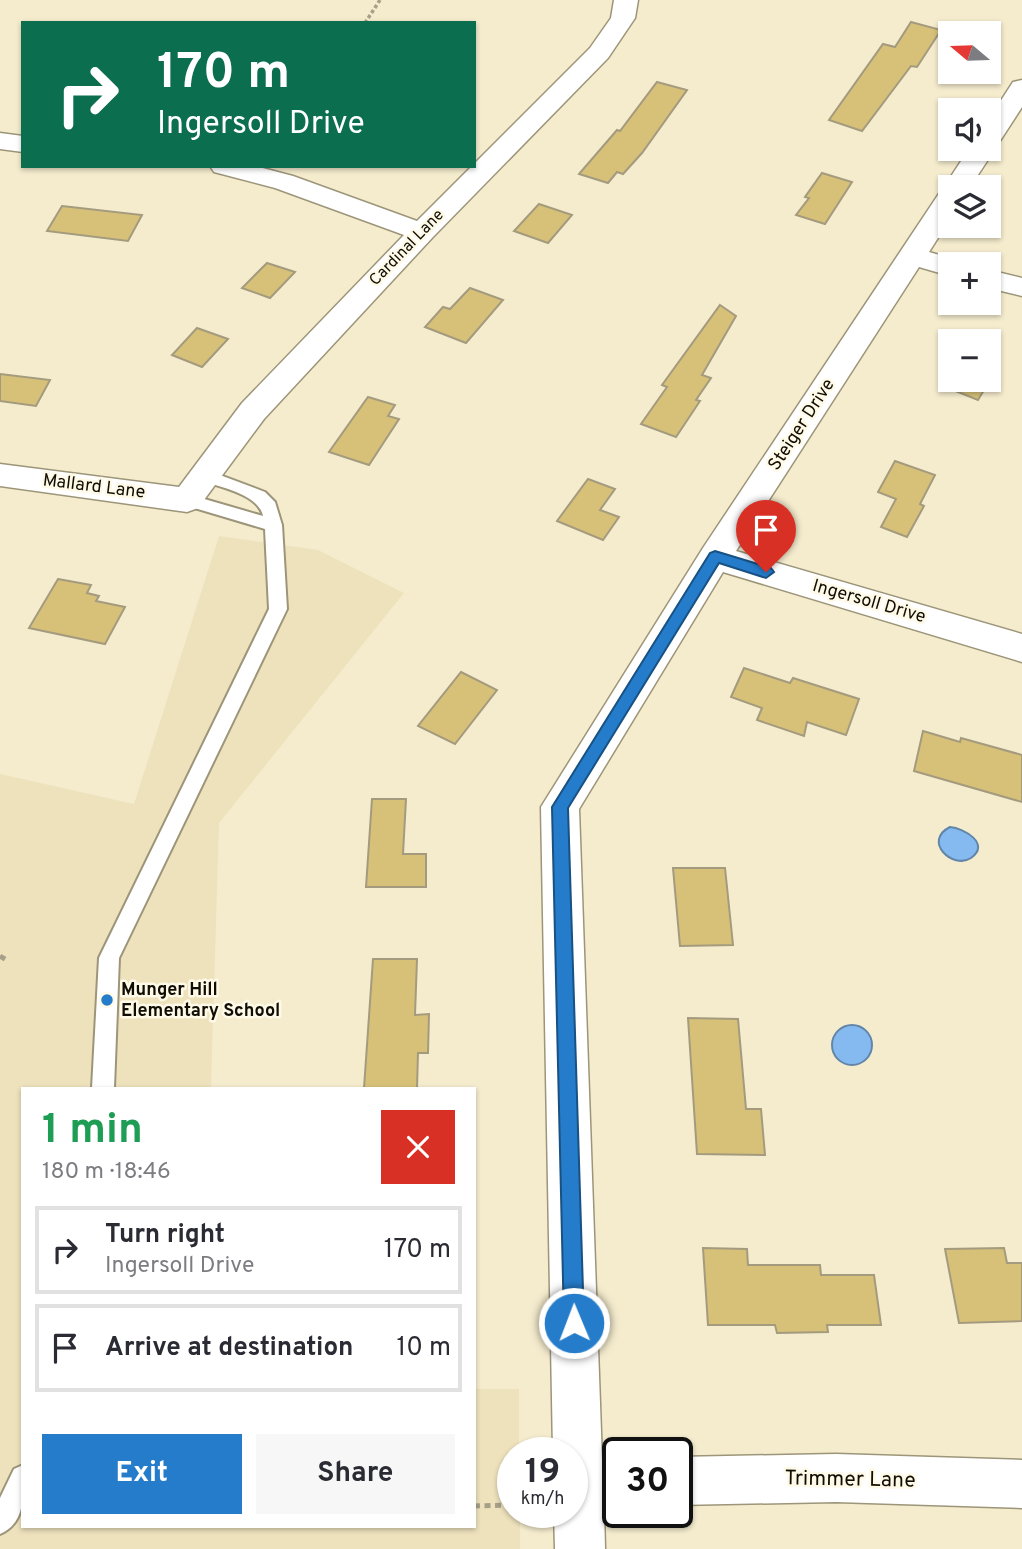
<!DOCTYPE html>
<meta charset="utf-8">
<style>
:root{--surface:#fff;--page:#f7f7f7;--text:#2b2b33;--muted:#7c7c81;--line:#e1e1e2;--accent:#257cca}
body{margin:0;font-family:Overpass,sans-serif;background:var(--page);color:var(--text);height:100vh;display:flex;flex-direction:column;font-size:26px;white-space:nowrap}
*{box-sizing:border-box;margin:0}
p{font-size:23px;color:var(--muted)}
.icon{flex:none;width:38px;height:38px;fill:none;stroke:currentColor;stroke-width:2;stroke-linecap:round;stroke-linejoin:round}
.map{position:relative;flex:1;overflow:hidden}
.panel{position:absolute;left:21px;top:1087px;width:455px;height:441px;display:flex;flex-direction:column;background:var(--surface);border-radius:0px;box-shadow:0 2px 5px #0004}
.panel>*{flex:none}
.hud{position:absolute;left:21px;top:21px;width:455px;height:147px;border-radius:0px;box-shadow:0 2px 5px #0004;background:#0b6e4f;color:#fff;overflow:hidden}
.needle{width:46px;rotate:289deg}
.tools{position:absolute;left:938px;top:21px;display:grid;gap:14px}
.tools a{display:grid;place-items:center;width:63px;height:63px;border-radius:0px;background:var(--surface);box-shadow:0 2px 5px #0004;font-size:35px}
.speed{position:absolute;left:497px;top:1437px;display:flex;gap:14px;font-size:35px;font-weight:700;text-align:center}
.speed>*{display:grid;place-content:center;width:91px;height:91px;border-radius:50%;background:var(--surface);box-shadow:0 2px 5px #0004;line-height:1}
.speed small{font-size:18px;font-weight:400}
.speed .limit{border:4px solid #111;border-radius:10px;background:#fff;color:#111}
.pin{position:absolute;display:grid;place-items:center;width:60px;height:60px;color:#fff;margin:-72px -30px;border-radius:50% 50% 50% 0;rotate:-45deg;box-shadow:0 0 7px #0007}
.pin .icon{rotate:45deg}
.me{position:absolute;width:77px;margin:-38px;rotate:359deg;stroke-linejoin:round;filter:drop-shadow(0 0 5px #0008)}
.turn{display:flex;align-items:center;gap:24px;height:147px;padding:0 21px;font-size:32px}
.turn .icon{width:91px;height:91px;stroke-width:2.5}
.turn b{display:block;font-size:49px;line-height:60px}
.round{display:grid;place-items:center;flex:none;width:74px;height:74px;border-radius:0px;background:var(--page)}
.overview{display:flex;align-items:center;justify-content:space-between;height:119px;padding:0 21px}
h1{font-size:42px;font-weight:700;line-height:52px;color:#1e9e55}
.button{display:flex;gap:14px;margin-top:auto;padding:14px 21px}
.button a{flex:1;height:80px;border-radius:0px;background:var(--accent);color:#fff;font-size:28px;font-weight:700;line-height:80px;text-align:center}
.button a+a{background:var(--page);color:var(--text)}
ul{padding:0;list-style:none}
li{display:flex;align-items:center;gap:21px;height:88px;margin:0 14px 10px;padding:0 7px;border:4px solid var(--line);border-radius:0px}
li div{flex:1}
li b{display:block;font-size:26px}
li em{font-style:normal}
.map>svg:first-child{display:block}
.built{fill:#eee2bd}
.water{fill:#85baf0;stroke:#6286a9;stroke-width:2}
.building{fill:#d7c178;stroke:#a49b7f;stroke-width:2}
.lines{fill:none;stroke-linecap:round;stroke-linejoin:round}
.service-casing{stroke:#9d9579;stroke-width:4}
.minor-casing{stroke:#9d9579;stroke-width:3}
.path-far1{stroke:#a7a089;stroke-width:3.5;stroke-dasharray:3.5 2.5;stroke-linecap:butt}
.path{stroke:#a7a089;stroke-width:5;stroke-dasharray:6 4.5;stroke-linecap:butt}
.service{fill:#fff;fill-rule:evenodd}
.minor{fill:#fff;fill-rule:evenodd}
.route{fill:#257cca;stroke:#185183;stroke-width:2}
.poi-dot{fill:#257cca;stroke:#fff9e7;stroke-width:2.5}
.labels{text-anchor:middle;dominant-baseline:central;stroke-width:5;stroke-linejoin:round;paint-order:stroke}
.far-street-label{font-size:16px;fill:#100d04;stroke:#fff9e7}
.street-label{font-size:18px;fill:#100d04;stroke:#fff9e7}
.poi-label{font-size:18px;font-weight:bold;fill:#100d04;stroke:#fff9e7;text-anchor:start}
.near-street-label{font-size:21px;fill:#100d04;stroke:#fff9e7}
</style>
<div class="map">
<svg width="1022" height="1549" viewBox="0 0 1022 1549">
<rect width="100%" height="100%" fill="#f5ecce"/>
<polygon class="built" points="219,536 318,550 404,593 219,823 211,1088 23,1088 23,1526 474,1526 474,1389 519,1389 519,1452 513,1452 513,1512 520,1512 520,1549 0,1549 0,774 134,804"/>
<g class="water">
<path d="M950 827C964 828 991 844 971 858 953 870 922 841 950 827Z"/>
<circle cx="852" cy="1045" r="20"/>
</g>
<g class="building">
<polygon points="911,22 941,30 917,67 911,66 862,131 829,120 883,44 895,47"/>
<polygon points="657,82 687,90 642,153 623,174 617,172 608,183 579,174 617,130 620,131"/>
<polygon points="822,173 852,182 825,224 796,215 809,198 805,197"/>
<polygon points="539,204 572,215 548,243 514,231"/>
<polygon points="62,206 142,215 128,241 47,231"/>
<polygon points="267,263 295,272 270,298 242,288"/>
<polygon points="470,288 503,300 466,343 425,327 443,307 450,309"/>
<polygon points="720,305 736,316 702,375 711,378 696,400 700,401 676,437 641,424 667,387 662,385"/>
<polygon points="197,328 228,339 202,367 172,355"/>
<polygon points="989,351 997,354 992,362 999,365 978,400 943,386 950,375 950,380 989,380"/>
<polygon points="0,374 50,380 36,406 0,401"/>
<polygon points="368,397 395,405 388,416 399,419 369,465 329,452"/>
<polygon points="895,461 935,475 920,504 924,506 907,537 881,527 896,499 878,492"/>
<polygon points="588,479 615,489 600,510 619,517 603,540 557,521"/>
<polygon points="58,579 91,585 87,593 99,596 96,601 125,607 105,644 29,628"/>
<polygon points="744,668 790,683 793,678 859,699 846,735 807,722 804,736 757,720 762,708 731,697"/>
<polygon points="461,672 497,690 455,744 418,726"/>
<polygon points="923,731 960,742 961,738 1022,755 1022,802 914,771"/>
<polygon points="372,799 406,799 403,854 426,854 426,887 366,887"/>
<polygon points="673,868 725,868 733,945 680,946"/>
<polygon points="373,959 417,959 415,1015 429,1014 428,1053 418,1053 417,1088 364,1088"/>
<polygon points="688,1018 738,1019 746,1109 761,1109 765,1155 697,1154"/>
<polygon points="703,1248 747,1249 748,1265 820,1265 821,1275 874,1275 881,1325 827,1325 828,1332 777,1333 775,1325 708,1325"/>
<polygon points="1004,1248 1007,1263 1022,1263 1022,1321 959,1323 945,1249"/>
</g>
<g class="lines">
<defs>
<g id="service">
<path d="M204 469 265 492 275 502 282 525 287 609 119 958 114 1088H92L99 958 269 609 265 529 181 504 179 500 187 494 263 516C258 493 217 487 198 479L196 475 198 471Z"/>
<path d="M23 1465C23 1490 28 1522 0 1534V1498L14 1469Z"/>
</g>
<g id="minor">
<polygon points="614,0 638,0 635,18 608,58 432,238 264,419 198,508 187,512 0,486 0,464 179,487 242,403 404,235 275,188 214,172 210,166 255,166 293,176 417,221 590,48 611,18"/>
<polygon points="1022,80 1022,107 998,144 993,146 995,149 970,187 950,187 950,219 929,252 960,261 962,264 950,264 950,276 919,267 736,551 1022,634 1022,662 723,572 579,809 602,1460 618,1459 618,1507 604,1509 605,1549 555,1549 554,1512 572,1512 572,1452 553,1452 541,807 703,548 940,192 946,191 944,187 969,149 989,149 989,119 1013,82"/>
<polygon points="0,133 23,136 23,152 0,149"/>
<polygon points="989,270 1022,278 1022,296 989,288"/>
<polygon points="836,1454 1022,1460 1022,1508 836,1502 677,1505 677,1457"/>
</g>
</defs>
<use href="#service" class="service-casing"/>
<use href="#minor" class="minor-casing"/>
<polyline class="path-far1" points="365,23 380,0"/>
<g class="path">
<polyline points="0,956 8,961"/>
<polyline points="474,1506 513,1505"/>
</g>
<use href="#service" class="service"/>
<use href="#minor" class="minor"/>
</g>
<polygon class="route" points="715,551 771,568 774,572 766,578 719,563 568,808 584,1323 581,1330 574,1333 567,1330 564,1323 552,807 710,553"/>
<circle class="poi-dot" cx="107" cy="1000" r="7"/>
<g class="labels">
<g class="far-street-label">
<text transform="translate(407 248) rotate(-46)">Cardinal Lane</text>
</g>
<g class="street-label">
<text transform="translate(802 425) rotate(-57)">Steiger Drive</text>
<text transform="translate(94 487) rotate(7)">Mallard Lane</text>
<text transform="translate(869 602) rotate(16)">Ingersoll Drive</text>
</g>
<g class="poi-label">
<text x="121" y="990">Munger Hill<tspan x="121" dy="21">Elementary School</tspan></text>
</g>
<g class="near-street-label">
<text transform="translate(850 1480) rotate(1)">Trimmer Lane</text>
</g>
</g>
</svg>
<div class="tools">
<a><svg class="needle" viewBox="-14 -14 28 28"><path d="M0-13l5 13h-10z" fill="#e53935"/><path d="M0 13l5-13h-10z" fill="#7c7c81"/></svg></a>
<a><svg class="icon" aria-label="sound" viewBox="0 0 24 24"><path d="M4 9h4l5-4v14l-5-4H4zM17 9q2 3 0 6"/></svg></a>
<a><svg class="icon" aria-label="layers" viewBox="0 0 24 24"><path d="M12 4l9 5-9 5-9-5zM3 14l9 5 9-5"/></svg></a>
<a>+</a>
<a>−</a>
</div>
<div class="speed"><div>19<small>km/h</small></div><div class="limit">30</div></div>
<div class="pin" style="left:766px;top:572px;background:#d93025"><svg class="icon" aria-label="arrive" viewBox="0 0 24 24"><path d="M6 21V4h12l-3 4 3 4H6"/></svg></div>
<svg class="me" style="left:574px;top:1323px" viewBox="-20 -20 40 40"><circle r="17" fill="#257cca" stroke="#fff" stroke-width="3"/><path d="M0-11L8 9 0 5-8 9z" fill="#fff"/></svg>
<div class="hud">
<div class="turn"><svg class="icon" aria-label="right" viewBox="0 0 24 24"><path d="M7 20v-9h11M14 6l5 5-5 5"/></svg><div><b>170 m</b>Ingersoll Drive</div></div>
</div>
<section class="panel">
<div class="overview"><div><h1>1 min</h1><p>180 m · 18:46</p></div><a class="round" style="background:#d93025;color:#fff"><svg class="icon" aria-label="close" viewBox="0 0 24 24"><path d="M6 6l12 12M18 6L6 18"/></svg></a></div>
<ul>
<li><svg class="icon" aria-label="right" viewBox="0 0 24 24"><path d="M7 20v-9h11M14 6l5 5-5 5"/></svg><div><b>Turn right</b><p>Ingersoll Drive</p></div><em>170 m</em></li>
<li><svg class="icon" aria-label="arrive" viewBox="0 0 24 24"><path d="M6 21V4h12l-3 4 3 4H6"/></svg><div><b>Arrive at destination</b></div><em>10 m</em></li>
</ul>
<div class="button"><a>Exit</a><a>Share</a></div>
</section>
</div>
